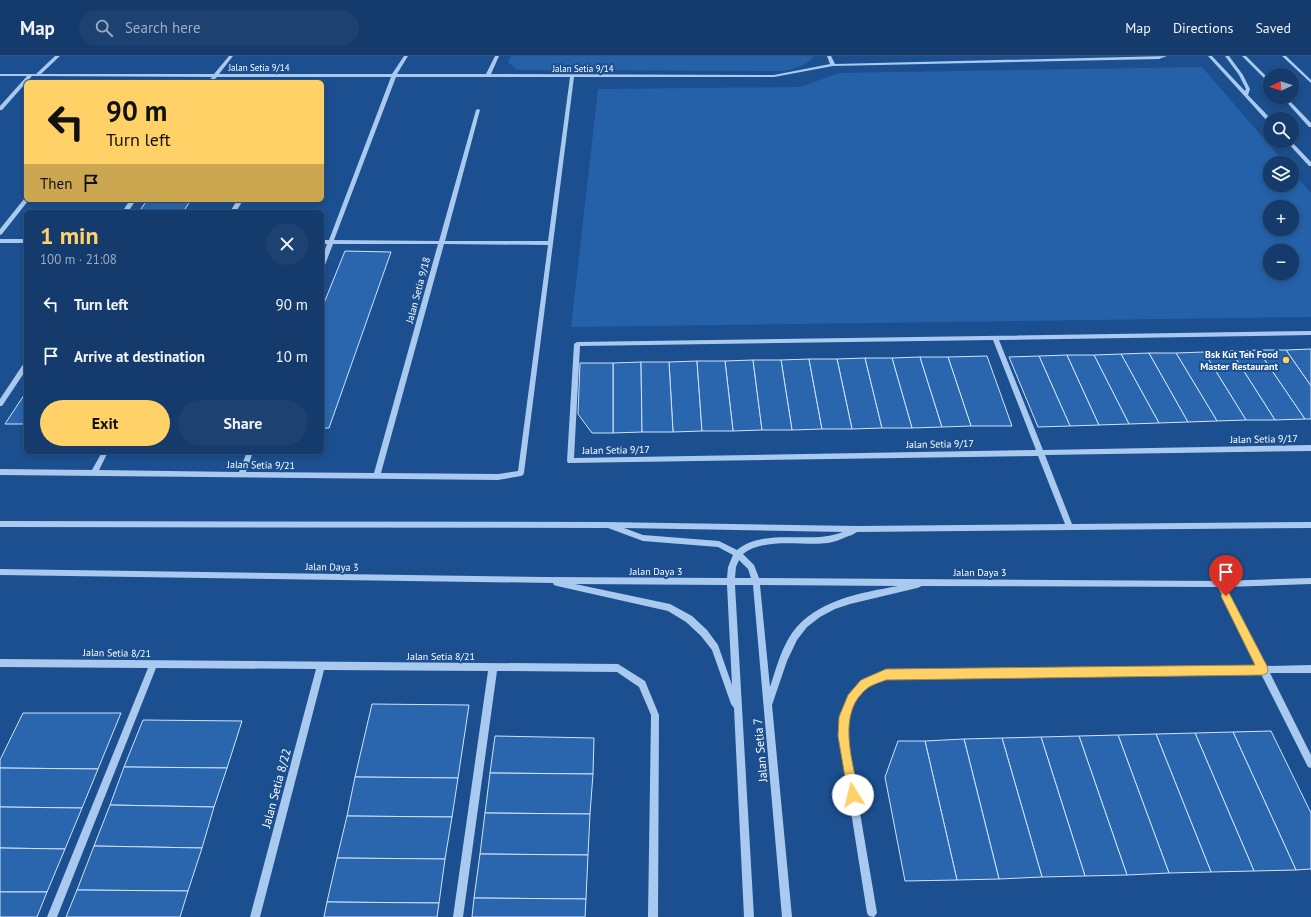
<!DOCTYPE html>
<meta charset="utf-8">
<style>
:root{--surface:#143b6b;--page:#1d4271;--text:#f1f3f6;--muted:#9dadc1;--line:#33557e;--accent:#ffd166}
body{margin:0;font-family:"PT Sans",sans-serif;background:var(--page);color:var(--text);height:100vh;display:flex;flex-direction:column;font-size:15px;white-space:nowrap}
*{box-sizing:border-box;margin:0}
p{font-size:13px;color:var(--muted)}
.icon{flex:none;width:22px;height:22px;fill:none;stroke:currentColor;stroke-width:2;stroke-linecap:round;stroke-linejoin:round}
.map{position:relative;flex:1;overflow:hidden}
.details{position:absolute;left:24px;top:154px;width:300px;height:244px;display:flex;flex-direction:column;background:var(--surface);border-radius:6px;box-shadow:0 2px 6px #0003,0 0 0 1px var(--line)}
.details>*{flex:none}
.top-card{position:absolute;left:24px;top:24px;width:300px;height:122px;border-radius:6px;box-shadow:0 2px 6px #0003,0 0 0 1px var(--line);background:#ffd166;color:#111;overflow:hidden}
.needle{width:26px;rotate:266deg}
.fabs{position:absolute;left:1263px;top:12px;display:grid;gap:8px}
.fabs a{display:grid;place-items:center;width:36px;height:36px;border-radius:50%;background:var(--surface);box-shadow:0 2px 6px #0003,0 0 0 1px var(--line);font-size:20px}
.pin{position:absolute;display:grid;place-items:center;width:34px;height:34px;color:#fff;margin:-41px -17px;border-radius:50% 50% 50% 0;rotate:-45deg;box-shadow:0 0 4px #0007}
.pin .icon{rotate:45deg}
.me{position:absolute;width:44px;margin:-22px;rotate:351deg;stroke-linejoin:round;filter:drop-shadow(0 0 3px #0008)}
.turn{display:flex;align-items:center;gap:14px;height:84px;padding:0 16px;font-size:18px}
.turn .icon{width:52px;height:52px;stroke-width:2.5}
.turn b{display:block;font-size:28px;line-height:34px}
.then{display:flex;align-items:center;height:38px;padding:0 16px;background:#0003;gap:8px;font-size:15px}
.round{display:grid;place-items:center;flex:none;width:42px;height:42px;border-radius:21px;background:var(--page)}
.headline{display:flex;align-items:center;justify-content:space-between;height:68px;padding:0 16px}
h1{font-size:24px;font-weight:700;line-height:30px;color:var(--accent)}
.cta{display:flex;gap:8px;margin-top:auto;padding:8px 16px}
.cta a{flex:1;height:46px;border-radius:24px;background:var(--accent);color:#111;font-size:16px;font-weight:700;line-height:46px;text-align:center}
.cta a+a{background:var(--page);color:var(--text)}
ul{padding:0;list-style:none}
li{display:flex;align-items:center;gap:12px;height:52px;padding:0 16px}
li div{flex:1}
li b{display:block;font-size:15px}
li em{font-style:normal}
header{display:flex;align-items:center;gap:24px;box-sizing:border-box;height:56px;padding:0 20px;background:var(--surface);border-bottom:1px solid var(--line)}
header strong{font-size:19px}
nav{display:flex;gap:22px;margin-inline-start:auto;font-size:14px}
.search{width:280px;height:36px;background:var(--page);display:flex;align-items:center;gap:10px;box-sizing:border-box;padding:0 14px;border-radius:22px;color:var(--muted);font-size:15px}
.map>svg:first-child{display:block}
.green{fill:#2461a8;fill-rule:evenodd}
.building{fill:#2a66ad;stroke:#cfe3fa}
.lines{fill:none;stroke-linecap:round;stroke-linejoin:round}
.minor{fill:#a9c9ee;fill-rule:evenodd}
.route{fill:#ffd166;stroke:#a68842}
.poi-dot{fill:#ffd166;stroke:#1b4f8f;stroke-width:1.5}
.labels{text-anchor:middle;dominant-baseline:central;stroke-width:4;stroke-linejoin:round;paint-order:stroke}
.far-street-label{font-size:9px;fill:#fff;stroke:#1b4f8f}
.street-label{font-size:10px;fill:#fff;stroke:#1b4f8f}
.poi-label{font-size:10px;font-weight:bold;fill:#fff;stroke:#1b4f8f;text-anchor:end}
.near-street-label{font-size:12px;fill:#fff;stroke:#1b4f8f}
</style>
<header>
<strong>Map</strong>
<div class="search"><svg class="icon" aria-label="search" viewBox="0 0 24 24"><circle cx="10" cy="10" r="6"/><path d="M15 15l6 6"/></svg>Search here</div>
<nav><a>Map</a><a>Directions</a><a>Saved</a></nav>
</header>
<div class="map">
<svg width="1311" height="861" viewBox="0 0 1311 861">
<rect width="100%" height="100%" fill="#1b4f8f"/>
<g class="green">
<path d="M511 0H814C806 10 796 12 784 15L517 14 508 6Z"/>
<path d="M1202 11 1285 107H1270V129H1292V115L1311 137V261L571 271 598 33 800 31 839 17ZM1270 151H1292V173H1270ZM1270 195H1292V217H1270Z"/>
</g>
<g class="building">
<polygon points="147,144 191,144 183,156 139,156"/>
<polygon points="345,195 391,196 329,372 322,372 322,252"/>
<polygon points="1311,293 1311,330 1286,294"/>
<polygon points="1258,294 1305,363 1275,364 1231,295"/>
<polygon points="1258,294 1286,294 1311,330 1311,363 1305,363"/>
<polygon points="1231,295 1275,364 1246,364 1204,296"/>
<polygon points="1204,296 1246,364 1217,365 1176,297"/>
<polygon points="1149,297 1188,366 1159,367 1121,298"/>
<polygon points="1149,297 1176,297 1217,365 1188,366"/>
<polygon points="1121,298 1159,367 1129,368 1094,299"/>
<polygon points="1067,299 1099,369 1070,370 1039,300"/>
<polygon points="1067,299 1094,299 1129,368 1099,369"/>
<polygon points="987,300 1012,370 971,370 948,301"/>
<polygon points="1039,300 1070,370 1038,371 1009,301"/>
<polygon points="920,301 942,371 912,372 892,302"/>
<polygon points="920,301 948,301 971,370 942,371"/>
<polygon points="865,302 882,372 852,373 837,303"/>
<polygon points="865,302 892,302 912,372 882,372"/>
<polygon points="809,303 822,373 792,374 781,304"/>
<polygon points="809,303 837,303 852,373 822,373"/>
<polygon points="753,304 762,374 733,375 725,305"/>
<polygon points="753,304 781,304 792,374 762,374"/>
<polygon points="697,305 702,375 673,376 669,306"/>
<polygon points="697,305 725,305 733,375 702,375"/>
<polygon points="641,306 642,376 613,377 613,307"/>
<polygon points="641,306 669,306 673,376 642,376"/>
<polygon points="580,307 613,307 613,377 592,377 578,358"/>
<polygon points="26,336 26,368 5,368"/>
<polygon points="372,648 469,649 458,722 355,721"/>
<polygon points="23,657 121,657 98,713 0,712 0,704"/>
<polygon points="143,664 242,665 227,712 124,711"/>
<polygon points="1271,675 1311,757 1311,813 1296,814 1233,676"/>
<polygon points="1233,676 1296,814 1254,815 1195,677"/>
<polygon points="1195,677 1254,815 1211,816 1156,678"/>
<polygon points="1156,678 1211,816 1169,817 1118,679"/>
<polygon points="1118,679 1169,817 1127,819 1079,680"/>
<polygon points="495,680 594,682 593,718 490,717"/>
<polygon points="1079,680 1127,819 1085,820 1041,681"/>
<polygon points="1041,681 1085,820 1042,821 1002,682"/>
<polygon points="1002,682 1042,821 999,823 964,683"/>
<polygon points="964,683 999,823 957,824 925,685"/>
<polygon points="898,685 925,685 957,824 905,825 885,721"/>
<polygon points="124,711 227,712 214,751 110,749"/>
<polygon points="0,712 98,713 82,752 0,751"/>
<polygon points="490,717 593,718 590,758 485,757"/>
<polygon points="355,721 458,722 452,761 347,760"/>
<polygon points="110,749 214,751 202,792 94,790"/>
<polygon points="0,751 82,752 65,793 0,792"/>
<polygon points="485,757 590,758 588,799 480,798"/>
<polygon points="347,760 452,761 445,803 337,802"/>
<polygon points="94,790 202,792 188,835 77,834"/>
<polygon points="0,792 65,793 47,836 0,836"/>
<polygon points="480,798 588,799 586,843 474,842"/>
<polygon points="337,802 445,803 439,847 327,846"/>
<polygon points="77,834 188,835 180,861 66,861"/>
<polygon points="0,836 47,836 37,861 0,861"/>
<polygon points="474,842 586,843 585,861 472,861"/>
<polygon points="327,846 439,847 437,861 324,861"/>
</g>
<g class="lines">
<g class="minor">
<path d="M55 0H60L41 18H214L229 0H233L219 18H392L404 0H408L397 18H486L495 0H499L491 18 774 19 830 8 827 0H831L835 8 1167 0 1159 3 833 10 774 21H574L524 417 523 419 521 420 498 424 0 419V413L92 414 102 396H108L99 414 239 416 247 396H253L246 416 374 417 438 188H333L325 209 322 211V202L327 188H322V184H329L391 21H217L212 26H208L212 21 32 20 2 54H0V50L27 20H0V18H36ZM396 21H570L548 185H445L480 54 478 53 476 54 439 185 334 184ZM444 188 548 189 518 415 498 418 381 417Z"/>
<polygon points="1208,0 1212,0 1245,35 1246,33 1239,19 1225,0 1229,0 1243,19 1250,33 1248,39 1271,63 1270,66 1268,66"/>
<polygon points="1242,0 1246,0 1270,24 1270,28"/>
<polygon points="1282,0 1286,0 1311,24 1311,27"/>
<polygon points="1282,41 1286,41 1311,67 1311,71 1309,71"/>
<polygon points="1286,85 1291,85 1311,106 1311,110 1309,110"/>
<polygon points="26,142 26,144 29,144 28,145 2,178 0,179 0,173 24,143"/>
<polygon points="130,144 136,144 128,156 122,156"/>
<polygon points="237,144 243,144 236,156 230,156"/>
<rect x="0" y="183" width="26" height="4"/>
<path d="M1311 275V279L999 284 1043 394 1311 389V395L1045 399 1072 468 1311 466V472L857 476C854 478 850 480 846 481 840 484 834 486 828 487 803 490 764 481 743 498L754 509 759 522 1220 525 1311 522V528L1226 531 1266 610 1311 609V617H1270L1311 699V712L1308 711 1261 618 907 622 885 623 868 631 855 645 848 661 847 680 877 857 874 861 869 860 867 857 839 680 840 661 849 639 862 625 885 615 907 614 1257 610 1218 531 921 530 920 531 917 532 850 548 835 553 820 561 807 571 797 584 787 605 772 649 792 861H782L753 529H735L754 861H744L734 652 731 648 712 594 701 580 686 566 668 555 557 530 554 529 553 527 0 519V513L544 521 727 522 728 511 733 499 718 491 643 485 608 472 0 471V465L605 466 858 470 1065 468 1038 400 568 407 567 405 574 288 577 286ZM993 284 1036 394 574 402 580 290ZM624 472 843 476C811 489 765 471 737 494L719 485 643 479ZM739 504 748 513 751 522H735L736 511ZM575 528 727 529 732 629 718 589 707 574 692 560 670 548ZM760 529 898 530C860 537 816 544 792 577 781 593 776 613 770 631Z"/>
<polygon points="24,307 26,307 26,314 2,350 0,350 0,343"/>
<polygon points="0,603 618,608 645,625 659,659 658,861 648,861 651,659 639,631 617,616 497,615 463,861 453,861 488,615 324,614 260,861 250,861 316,613 156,612 57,861 47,861 148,612 0,611"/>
</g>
</g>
<path class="route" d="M1226 536 1229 537 1267 610 1268 614 1267 617 1263 619 886 624C881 626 874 628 869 631 835 655 853 706 859 739L857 744 853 745 849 744 838 680 839 661 848 639 861 624 886 613 1255 609 1221 540 1222 537Z"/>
<circle class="poi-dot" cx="1286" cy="304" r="4"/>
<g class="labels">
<g class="far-street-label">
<text x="259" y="11">Jalan Setia 9/14</text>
<text x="583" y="12">Jalan Setia 9/14</text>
</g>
<g class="street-label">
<text transform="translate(418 234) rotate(-75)">Jalan Setia 9/18</text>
<text transform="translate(1264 383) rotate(-1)">Jalan Setia 9/17</text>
<text transform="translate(940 388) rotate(-1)">Jalan Setia 9/17</text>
<text transform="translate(616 394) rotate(-1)">Jalan Setia 9/17</text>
<text transform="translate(261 409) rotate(1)">Jalan Setia 9/21</text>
<text transform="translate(332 511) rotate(1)">Jalan Daya 3</text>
<text x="656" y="515">Jalan Daya 3</text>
<text x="980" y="516">Jalan Daya 3</text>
<text transform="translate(117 597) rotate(1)">Jalan Setia 8/21</text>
<text x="441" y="600">Jalan Setia 8/21</text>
</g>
<g class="poi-label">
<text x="1278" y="298">Bsk Kut Teh Food<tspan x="1278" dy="12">Master Restaurant</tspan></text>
</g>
<g class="near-street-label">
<text transform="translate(760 694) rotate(-95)">Jalan Setia 7</text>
<text transform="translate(276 732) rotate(-75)">Jalan Setia 8/22</text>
</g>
</g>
</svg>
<div class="fabs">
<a><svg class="needle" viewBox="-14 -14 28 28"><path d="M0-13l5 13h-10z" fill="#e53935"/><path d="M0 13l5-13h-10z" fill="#9dadc1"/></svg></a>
<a><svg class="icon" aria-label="search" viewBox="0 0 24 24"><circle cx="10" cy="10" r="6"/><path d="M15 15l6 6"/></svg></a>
<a><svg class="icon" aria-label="layers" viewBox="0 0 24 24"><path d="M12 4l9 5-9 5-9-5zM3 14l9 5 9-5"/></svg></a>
<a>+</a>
<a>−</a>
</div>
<div class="pin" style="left:1226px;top:540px;background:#d93025"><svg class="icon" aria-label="arrive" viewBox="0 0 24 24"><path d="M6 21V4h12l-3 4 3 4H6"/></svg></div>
<svg class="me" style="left:853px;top:739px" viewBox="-20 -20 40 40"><circle r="19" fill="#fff"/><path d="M0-13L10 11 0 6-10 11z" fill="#ffd166"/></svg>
<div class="top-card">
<div class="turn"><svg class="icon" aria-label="left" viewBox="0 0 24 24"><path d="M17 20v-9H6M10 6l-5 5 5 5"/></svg><div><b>90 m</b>Turn left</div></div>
<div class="then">Then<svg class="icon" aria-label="arrive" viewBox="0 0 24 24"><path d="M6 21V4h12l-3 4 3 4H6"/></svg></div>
</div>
<section class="details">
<div class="headline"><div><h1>1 min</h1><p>100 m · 21:08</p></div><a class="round"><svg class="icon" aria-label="close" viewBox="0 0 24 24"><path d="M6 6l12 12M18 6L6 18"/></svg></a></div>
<ul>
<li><svg class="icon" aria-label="left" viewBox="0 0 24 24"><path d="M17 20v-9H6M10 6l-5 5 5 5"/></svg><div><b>Turn left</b></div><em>90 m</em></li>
<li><svg class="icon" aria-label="arrive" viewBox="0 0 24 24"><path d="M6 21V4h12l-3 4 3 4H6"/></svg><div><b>Arrive at destination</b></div><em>10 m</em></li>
</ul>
<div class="cta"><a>Exit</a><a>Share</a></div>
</section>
</div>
